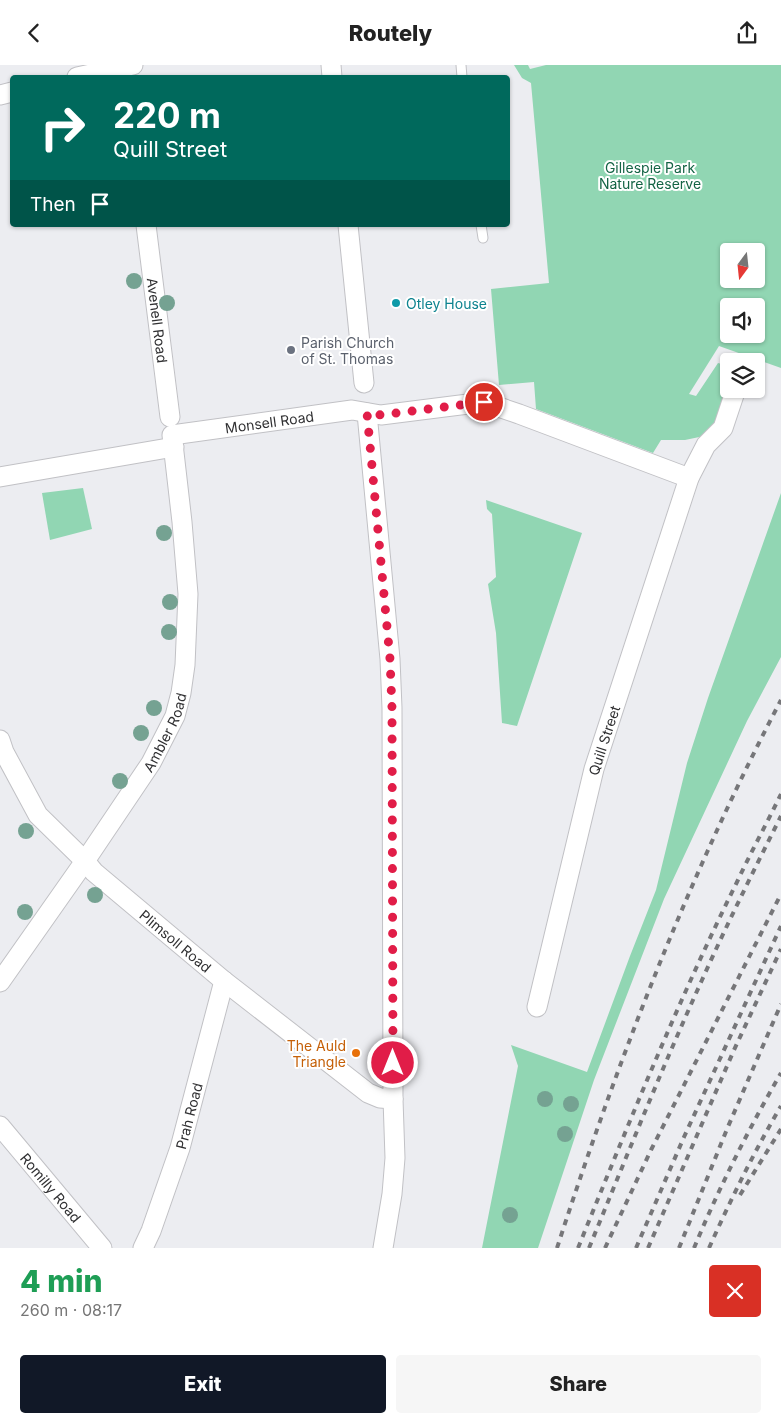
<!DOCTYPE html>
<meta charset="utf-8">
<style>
:root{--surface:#fff;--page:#f6f6f6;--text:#222;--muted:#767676;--accent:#111827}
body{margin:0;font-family:Inter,sans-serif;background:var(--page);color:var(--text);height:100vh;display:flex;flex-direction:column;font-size:19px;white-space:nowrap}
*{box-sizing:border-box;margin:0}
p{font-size:16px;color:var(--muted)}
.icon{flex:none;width:28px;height:28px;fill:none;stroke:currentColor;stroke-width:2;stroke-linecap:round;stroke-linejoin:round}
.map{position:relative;height:1183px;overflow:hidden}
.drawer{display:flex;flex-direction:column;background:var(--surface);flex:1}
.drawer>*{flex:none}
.hud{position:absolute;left:10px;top:10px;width:500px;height:152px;border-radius:5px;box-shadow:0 1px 4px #0004;background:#00695c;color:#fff;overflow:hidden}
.needle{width:32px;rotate:195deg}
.buttons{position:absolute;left:720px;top:178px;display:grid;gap:10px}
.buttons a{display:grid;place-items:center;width:45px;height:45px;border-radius:5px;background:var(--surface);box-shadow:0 1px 4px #0004;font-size:25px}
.pin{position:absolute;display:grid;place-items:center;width:42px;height:42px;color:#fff;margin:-21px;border:2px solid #fff;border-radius:50%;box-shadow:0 1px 5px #0007}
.me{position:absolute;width:55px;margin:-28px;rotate:0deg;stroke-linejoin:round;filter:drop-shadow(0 0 4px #0008)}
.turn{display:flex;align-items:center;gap:18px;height:105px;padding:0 20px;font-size:22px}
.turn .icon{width:65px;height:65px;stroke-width:2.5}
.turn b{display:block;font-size:35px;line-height:42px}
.then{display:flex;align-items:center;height:48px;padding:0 20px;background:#0003;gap:10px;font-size:19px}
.round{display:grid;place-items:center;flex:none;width:52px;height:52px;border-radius:5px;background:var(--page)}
.summary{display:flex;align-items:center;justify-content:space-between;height:85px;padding:0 20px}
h1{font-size:30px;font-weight:800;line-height:38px;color:#1e9e55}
.primary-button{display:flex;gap:10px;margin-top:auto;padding:10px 20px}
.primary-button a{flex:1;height:58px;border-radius:5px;background:var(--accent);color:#fff;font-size:20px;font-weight:800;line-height:58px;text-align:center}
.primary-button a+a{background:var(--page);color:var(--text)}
header{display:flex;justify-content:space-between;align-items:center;height:65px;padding:0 20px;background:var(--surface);font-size:22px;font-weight:800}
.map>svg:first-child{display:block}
.green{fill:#91d6b3;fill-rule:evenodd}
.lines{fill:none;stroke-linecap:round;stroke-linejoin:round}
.service-casing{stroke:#c1c1c5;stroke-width:11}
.minor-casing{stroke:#c1c1c5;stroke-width:21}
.service{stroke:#fff;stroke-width:9}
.minor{stroke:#fff;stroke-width:19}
.rail{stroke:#767679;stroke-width:4;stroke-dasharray:6 6;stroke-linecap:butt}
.tree{fill:#75a292}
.route{stroke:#e11d48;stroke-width:9;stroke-dasharray:0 16.2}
.culture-dot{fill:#0f9aa8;stroke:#fff;stroke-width:2}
.worship-dot{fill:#6b7280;stroke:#fff;stroke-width:2}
.food-dot{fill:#e8710a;stroke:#fff;stroke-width:2}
.labels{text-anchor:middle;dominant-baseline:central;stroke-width:4;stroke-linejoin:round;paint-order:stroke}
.park-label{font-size:14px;fill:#146445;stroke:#fff}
.culture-label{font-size:14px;fill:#0d838f;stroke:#fff;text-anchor:start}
.street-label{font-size:14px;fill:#303032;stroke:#fff}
.worship-label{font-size:14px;fill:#5b616d;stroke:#fff;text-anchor:start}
.food-label{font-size:14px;fill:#c56008;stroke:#fff;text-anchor:end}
</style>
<header><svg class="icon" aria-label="back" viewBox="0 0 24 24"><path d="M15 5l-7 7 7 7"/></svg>Routely<svg class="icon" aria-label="share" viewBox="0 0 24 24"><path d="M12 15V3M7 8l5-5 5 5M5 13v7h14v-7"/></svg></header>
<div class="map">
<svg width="781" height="1183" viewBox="0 0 781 1183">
<rect width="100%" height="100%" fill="#ecedf1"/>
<g class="green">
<path d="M514 0H528L530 4 546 0H781V303L719 281 689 329 696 331 718 298 729 301V319L713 364 704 371 685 375H661L653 388 536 344 534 317 499 320 491 224 549 218 531 18 522 13ZM729 186H756V214H729ZM729 241H756V269H729Z"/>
<polygon points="83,423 92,464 50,475 42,428"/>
<polygon points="781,428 781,592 747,656 664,834 594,1015 538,1183 482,1183 518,1001 511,980 587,1007 630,891 656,825 687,698 708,633"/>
<polygon points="486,435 582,468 517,661 502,658 496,568 488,519 496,512 492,449 487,444"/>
</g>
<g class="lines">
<defs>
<g id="service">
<polyline points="461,0 462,12"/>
<polyline points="481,160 483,173"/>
</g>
<g id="minor">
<polyline points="331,0 332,12"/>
<polyline points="77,12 133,0"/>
<polyline points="0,30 12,27"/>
<path id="s1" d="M146 160 170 352"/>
<polyline points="348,160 364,318"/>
<polyline points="367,348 390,594 392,643 393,1034 395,1093 392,1129 383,1183"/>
<polyline points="0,412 174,382"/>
<path id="s2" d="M0 675 4 687 38 750 85 796 94 807 224 916 368 1028 380 1033 393 1034"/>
<path id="s3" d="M0 917 85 796 151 698 175 651 181 628 185 600 188 529 182 457 172 370 352 345 381 350 484 337 519 349 689 413"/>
<path id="s4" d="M537 942 594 704 689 413 706 380 723 363 736 324"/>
<path id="s5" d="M0 1061 102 1183"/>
<path id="s6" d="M143 1183 151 1166 180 1083 224 916"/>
</g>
</defs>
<use href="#service" class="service-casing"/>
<use href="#minor" class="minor-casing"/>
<use href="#service" class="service"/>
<use href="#minor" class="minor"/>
<g class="rail">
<polyline points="740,1130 781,1064"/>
<path d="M557 1183C618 995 689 810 781 635"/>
<path d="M578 1183C628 1060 678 936 737 817 751 787 767 758 781 729"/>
<path d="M589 1183C626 1093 662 1003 702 915 727 859 754 805 781 751"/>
<polyline points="605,1183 651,1085 781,829"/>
<polyline points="636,1183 684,1072 781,861"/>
<polyline points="648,1183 734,985 781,884"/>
<polyline points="679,1183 727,1064 781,939"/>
<path d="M694 1183C719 1123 748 1065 781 1008"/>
<path d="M709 1183C731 1134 754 1087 781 1041"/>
</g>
</g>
<g class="tree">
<circle cx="134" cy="216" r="8"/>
<circle cx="167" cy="238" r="8"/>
<circle cx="164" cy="468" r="8"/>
<circle cx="170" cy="537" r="8"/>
<circle cx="169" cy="567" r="8"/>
<circle cx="154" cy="643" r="8"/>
<circle cx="141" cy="668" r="8"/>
<circle cx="120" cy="716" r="8"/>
<circle cx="26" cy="766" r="8"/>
<circle cx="95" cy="830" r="8"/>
<circle cx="25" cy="847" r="8"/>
<circle cx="545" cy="1034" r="8"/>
<circle cx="571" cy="1039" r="8"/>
<circle cx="565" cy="1069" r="8"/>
<circle cx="510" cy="1150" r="8"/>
</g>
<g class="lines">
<polyline class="route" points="393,998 392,643 390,594 367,348 381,350 484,337"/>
</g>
<circle class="culture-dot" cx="396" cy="238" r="5"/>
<circle class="worship-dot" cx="291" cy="285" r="5"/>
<circle class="food-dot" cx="356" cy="988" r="5"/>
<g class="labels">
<g class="park-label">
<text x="650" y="102">Gillespie Park<tspan x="650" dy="16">Nature Reserve</tspan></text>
</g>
<g class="culture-label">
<text x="406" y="238">Otley House</text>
</g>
<g class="street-label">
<text stroke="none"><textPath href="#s1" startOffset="96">Avenell Road</textPath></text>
<text stroke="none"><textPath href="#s3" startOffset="700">Monsell Road</textPath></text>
<text stroke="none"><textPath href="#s3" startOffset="300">Ambler Road</textPath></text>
<text stroke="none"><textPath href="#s4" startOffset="275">Quill Street</textPath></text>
<text stroke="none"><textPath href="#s2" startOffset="271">Plimsoll Road</textPath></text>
<text stroke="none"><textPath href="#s6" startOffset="140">Prah Road</textPath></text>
<text stroke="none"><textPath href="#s5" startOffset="80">Romilly Road</textPath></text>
</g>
<g class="worship-label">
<text x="301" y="277">Parish Church<tspan x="301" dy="16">of St. Thomas</tspan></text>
</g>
<g class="food-label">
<text x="346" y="980">The Auld<tspan x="346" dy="16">Triangle</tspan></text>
</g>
</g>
</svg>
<div class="buttons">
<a><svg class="needle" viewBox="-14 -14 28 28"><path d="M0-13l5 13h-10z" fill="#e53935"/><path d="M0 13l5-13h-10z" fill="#767676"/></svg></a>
<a><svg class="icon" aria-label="sound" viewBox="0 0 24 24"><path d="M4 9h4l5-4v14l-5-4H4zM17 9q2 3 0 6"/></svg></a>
<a><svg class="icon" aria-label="layers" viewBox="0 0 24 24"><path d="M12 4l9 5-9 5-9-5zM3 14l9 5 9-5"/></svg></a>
</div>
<div class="pin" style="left:484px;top:337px;background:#d93025"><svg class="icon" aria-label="arrive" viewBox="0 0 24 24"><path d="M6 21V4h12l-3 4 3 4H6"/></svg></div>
<svg class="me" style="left:393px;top:998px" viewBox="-20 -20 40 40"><circle r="17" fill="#e11d48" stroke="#fff" stroke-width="3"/><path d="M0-11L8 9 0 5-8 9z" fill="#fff"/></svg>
<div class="hud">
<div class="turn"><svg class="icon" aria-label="right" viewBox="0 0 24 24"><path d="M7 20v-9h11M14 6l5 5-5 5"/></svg><div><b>220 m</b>Quill Street</div></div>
<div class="then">Then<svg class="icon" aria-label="arrive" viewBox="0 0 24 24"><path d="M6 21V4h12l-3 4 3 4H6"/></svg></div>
</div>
</div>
<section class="drawer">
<div class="summary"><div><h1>4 min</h1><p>260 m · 08:17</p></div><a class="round" style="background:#d93025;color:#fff"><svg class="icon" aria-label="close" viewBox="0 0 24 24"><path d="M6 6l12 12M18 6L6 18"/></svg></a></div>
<div class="primary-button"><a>Exit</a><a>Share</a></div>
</section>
